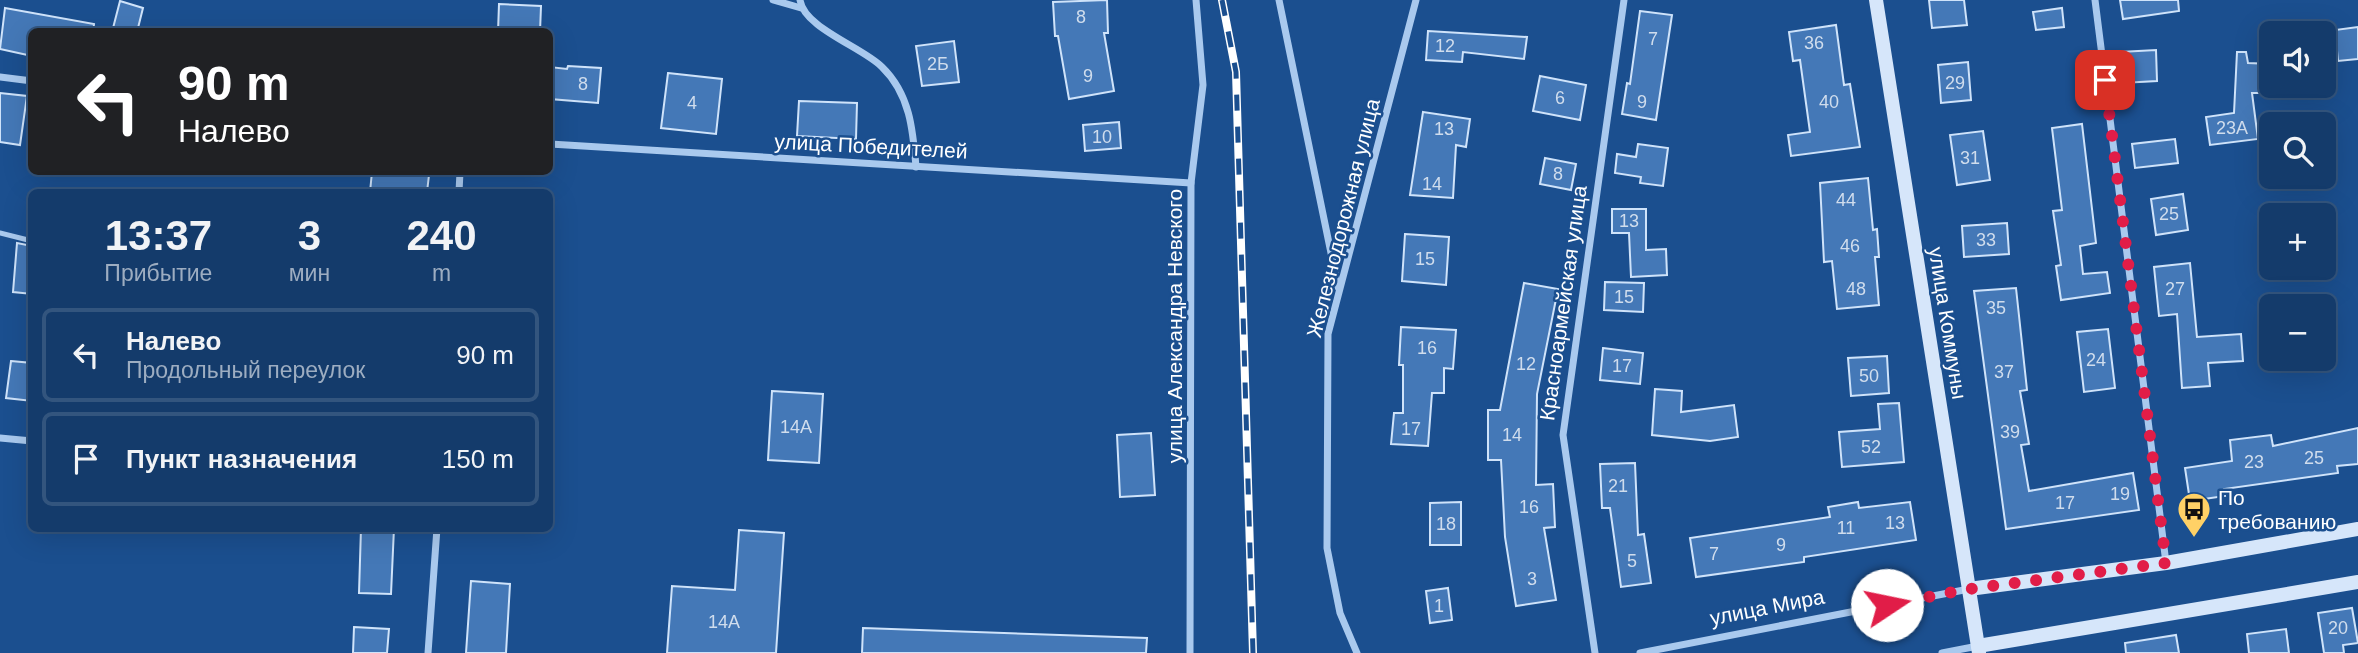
<!DOCTYPE html>
<html lang="ru">
<meta charset="utf-8">
<style>
:root{--surface:#143b6b;--page:#1d4271;--text:#f1f3f6;--muted:#9dadc1;--line:#33557e}
body{margin:0;font-family:Arial,sans-serif;background:var(--page);color:var(--text);height:100vh;display:flex;flex-direction:column;font-size:26px;white-space:nowrap}
*{box-sizing:border-box;margin:0}
p{font-size:23px;color:var(--muted)}
.icon{flex:none;width:38px;height:38px;fill:none;stroke:currentColor;stroke-width:2;stroke-linecap:round;stroke-linejoin:round}
.map{position:relative;flex:1;overflow:hidden}
.side{position:absolute;left:28px;top:189px;width:525px;height:343px;display:flex;flex-direction:column;background:var(--surface);border-radius:10px;box-shadow:0 7px 28px #0002,0 0 0 2px var(--line)}
.side>*{flex:none}
.banner{position:absolute;left:28px;top:28px;width:525px;height:147px;border-radius:10px;box-shadow:0 7px 28px #0002,0 0 0 2px var(--line);background:#202124;color:#fff;overflow:hidden}
.controls{position:absolute;left:2259px;top:21px;display:grid;gap:14px}
.controls a{display:grid;place-items:center;width:77px;height:77px;border-radius:10px;background:var(--surface);box-shadow:0 7px 28px #0002,0 0 0 2px var(--line);font-size:35px}
.pin{position:absolute;display:grid;place-items:center;width:60px;height:60px;color:#fff;margin:-30px;border-radius:14px;box-shadow:0 4px 10px #0006}
.me{position:absolute;width:77px;margin:-38px;rotate:79deg;stroke-linejoin:round;filter:drop-shadow(0 0 5px #0008)}
.turn{display:flex;align-items:center;gap:24px;height:147px;padding:0 35px;font-size:32px}
.turn .icon{width:91px;height:91px;stroke-width:2.5}
.turn b{display:block;font-size:49px;line-height:60px}
.eta{display:flex;justify-content:space-evenly;align-items:center;height:119px;text-align:center}
.eta b{font-size:42px;font-weight:700;line-height:49px}
ul{padding:0;list-style:none}
li{display:flex;align-items:center;gap:21px;height:94px;margin:0 14px 10px;padding:0 21px;border:4px solid var(--line);border-radius:10px}
li div{flex:1}
li b{display:block;font-size:26px}
li em{font-style:normal}
.map>svg:first-child{display:block}
.building{fill:#4478b7;stroke:#cfe3fa;stroke-width:2}
.lines{fill:none;stroke-linecap:round;stroke-linejoin:round}
.lane{stroke:#a9c9ee;stroke-width:5}
.street{stroke:#a9c9ee;stroke-width:7}
.secondary{stroke:#d6e6fa;stroke-width:14}
.rail-casing{stroke:#fff;stroke-width:8}
.rail{stroke:#1b4f8f;stroke-width:5;stroke-dasharray:16;stroke-linecap:butt}
.route{stroke:#e11d48;stroke-width:12;stroke-dasharray:0 21.6}
.labels{text-anchor:middle;dominant-baseline:central;stroke-width:5;stroke-linejoin:round;paint-order:stroke}
.number-label{font-size:18px;fill:#d0dded}
.street-label{font-size:21px;fill:#fff;stroke:#1b4f8f}
.poi-label{font-size:21px;fill:#fff;stroke:#1b4f8f;text-anchor:start}
</style>
<div class="map">
<svg width="2358" height="653" viewBox="0 0 2358 653">
<rect width="100%" height="100%" fill="#1b4f8f"/>
<g class="building">
<polygon points="1107,0 1108,33 1104,33 1114,91 1069,99 1058,36 1055,36 1053,2"/>
<polygon points="1929,0 1964,0 1967,25 1932,28"/>
<polygon points="2120,0 2178,0 2179,11 2123,19"/>
<polygon points="120,1 143,8 137,32 112,32"/>
<polygon points="499,4 541,6 540,32 498,32"/>
<polygon points="5,8 94,24 93,32 32,32 32,56 0,49"/>
<polygon points="2062,8 2064,27 2036,30 2033,12"/>
<polygon points="1640,11 1672,15 1656,120 1622,114 1627,83 1630,84"/>
<polygon points="1836,25 1844,85 1850,84 1860,147 1791,156 1788,135 1810,132 1800,60 1793,61 1789,32"/>
<polygon points="2358,27 2358,59 2338,61 2335,30"/>
<polygon points="1428,31 1527,37 1524,59 1463,52 1462,62 1426,60"/>
<polygon points="954,41 959,82 922,86 916,46"/>
<polygon points="2156,50 2157,81 2122,83 2120,52"/>
<polygon points="2237,52 2246,52 2248,63 2272,64 2272,93 2252,93 2258,139 2210,145 2206,117 2234,113"/>
<polygon points="1968,62 1971,100 1941,103 1938,65"/>
<polygon points="568,66 601,68 598,103 550,99 550,67 567,69"/>
<polygon points="668,73 722,79 716,134 661,128"/>
<polygon points="1540,76 1586,85 1580,120 1533,111"/>
<polygon points="0,93 27,96 20,145 0,142"/>
<polygon points="799,101 857,103 856,139 797,136"/>
<polygon points="1423,112 1470,119 1466,147 1456,145 1453,198 1410,195"/>
<polygon points="1119,122 1121,148 1085,151 1083,125"/>
<polygon points="2082,124 2096,243 2080,246 2083,274 2107,272 2110,293 2061,300 2056,266 2061,265 2053,211 2062,210 2052,128"/>
<polygon points="1983,131 1990,180 1957,185 1950,135"/>
<polygon points="2175,139 2178,163 2135,168 2132,144"/>
<polygon points="1638,144 1668,148 1663,186 1640,183 1641,177 1615,173 1617,154 1636,157"/>
<polygon points="1545,158 1576,164 1571,190 1540,184"/>
<polygon points="372,172 429,175 427,192 370,192"/>
<polygon points="1868,178 1873,230 1877,229 1879,257 1875,257 1879,305 1837,309 1832,261 1824,262 1820,183"/>
<polygon points="2183,194 2188,230 2156,235 2151,199"/>
<polygon points="1612,209 1646,209 1646,250 1666,249 1667,275 1631,277 1629,233 1612,233"/>
<polygon points="2007,223 2009,254 1964,257 1962,226"/>
<polygon points="1405,234 1449,237 1446,285 1402,281"/>
<polygon points="17,243 32,246 32,294 13,292"/>
<polygon points="2190,263 2197,337 2241,334 2243,361 2208,363 2210,386 2182,388 2177,314 2159,316 2154,267"/>
<polygon points="1605,282 1644,283 1643,312 1604,310"/>
<polygon points="1524,283 1558,289 1537,394 1536,485 1553,484 1555,527 1544,528 1556,600 1516,606 1505,537 1501,460 1488,460 1488,410 1500,410"/>
<polygon points="2016,288 2027,390 2020,391 2029,444 2021,445 2029,491 2133,473 2139,510 2006,529 1974,291"/>
<polygon points="1401,327 1456,330 1453,369 1444,368 1444,393 1432,393 1428,446 1391,444 1394,413 1403,413 1403,365 1399,365"/>
<polygon points="2108,329 2115,388 2084,392 2077,332"/>
<polygon points="1603,348 1643,353 1640,384 1600,380"/>
<polygon points="1887,356 1889,393 1851,396 1848,358"/>
<polygon points="11,361 32,363 32,401 6,398"/>
<polygon points="1655,389 1682,391 1681,412 1734,405 1738,437 1710,441 1652,435"/>
<polygon points="772,391 823,394 819,463 768,460"/>
<polygon points="1899,403 1904,462 1842,467 1839,432 1880,429 1878,404"/>
<polygon points="2358,428 2358,464 2337,466 2338,473 2224,489 2225,496 2190,501 2185,468 2232,461 2230,440 2271,435 2273,446"/>
<polygon points="1151,433 1155,495 1120,497 1117,435"/>
<polygon points="1635,463 1638,535 1644,534 1651,583 1621,587 1610,508 1602,508 1600,464"/>
<polygon points="1461,502 1461,545 1430,545 1430,503"/>
<polygon points="1858,502 1859,508 1910,502 1916,540 1804,557 1804,562 1696,577 1690,538 1830,517 1828,507"/>
<polygon points="361,528 394,528 391,594 359,593"/>
<polygon points="739,530 784,533 776,653 667,653 672,586 735,590"/>
<polygon points="471,581 510,584 506,653 466,653"/>
<polygon points="1448,588 1452,620 1430,623 1426,591"/>
<polygon points="2352,608 2358,643 2343,645 2344,653 2324,653 2318,613"/>
<polygon points="354,627 389,629 387,653 353,653"/>
<polygon points="863,628 1147,638 1146,653 862,653"/>
<polygon points="2286,629 2289,653 2249,653 2247,634"/>
<polygon points="2176,635 2179,653 2126,653 2125,643"/>
</g>
<g class="lines">
<polyline class="lane" points="0,233 32,241"/>
<g class="street">
<polyline points="773,0 801,8"/>
<path d="M800 0C804 28 862 47 882 67 910 94 913 130 916 167"/>
<polyline points="1279,0 1338,287"/>
<polyline points="2095,0 2166,563"/>
<polyline points="0,77 32,81"/>
<polyline points="550,144 1191,183"/>
<polyline points="459,192 460,172"/>
<polyline points="0,438 32,441"/>
<polyline points="428,653 437,528"/>
<polyline points="1190,653 1191,183 1203,85 1196,0"/>
<polyline points="1357,653 1340,613 1327,548 1328,334 1416,0"/>
<polyline points="1595,653 1563,435 1624,0"/>
<polyline points="1640,653 1969,589"/>
<polyline points="1942,653 1978,646"/>
</g>
<g class="secondary">
<polyline points="1876,0 1979,653"/>
<polyline points="1969,589 2166,563 2358,529"/>
<polyline points="1978,646 2358,582"/>
</g>
<defs>
<polyline id="rail" points="1222,0 1236,72 1253,653"/>
</defs>
<use href="#rail" class="rail-casing"/>
<use href="#rail" class="rail"/>
</g>
<g class="lines">
<polyline class="route" points="1887,605 1969,589 2166,563 2105,80"/>
</g>
<defs>
<symbol id="bus-pin" viewBox="-11 -11 22 30"><path d="M0 17L-7.5 6A9.5 9.5 0 1 1 7.5 6Z" fill="#ffd166" stroke="#1b4f8f"/><path d="M-5-6H5V4H4V6H2V4H-2V6H-4V4H-5ZM-3.5-4V0h7V-4ZM-3.5 1.2v1.5H-2V1.2ZM2 1.2v1.5H3.5V1.2Z" fill="#111"/></symbol>
</defs>
<g fill-rule="evenodd">
<use href="#bus-pin" x="2175" y="490" width="38" height="52"/>
</g>
<g class="labels">
<g class="number-label">
<text x="1081" y="17">8</text>
<text x="1653" y="39">7</text>
<text x="1814" y="43">36</text>
<text x="1445" y="46">12</text>
<text x="938" y="64">2Б</text>
<text x="1088" y="76">9</text>
<text x="1955" y="83">29</text>
<text x="583" y="84">8</text>
<text x="1560" y="98">6</text>
<text x="1642" y="102">9</text>
<text x="1829" y="102">40</text>
<text x="692" y="103">4</text>
<text x="2232" y="128">23А</text>
<text x="1444" y="129">13</text>
<text x="1102" y="137">10</text>
<text x="1970" y="158">31</text>
<text x="1558" y="174">8</text>
<text x="1432" y="184">14</text>
<text x="1846" y="200">44</text>
<text x="2169" y="214">25</text>
<text x="1629" y="221">13</text>
<text x="1986" y="240">33</text>
<text x="1850" y="246">46</text>
<text x="1425" y="259">15</text>
<text x="1856" y="289">48</text>
<text x="2175" y="289">27</text>
<text x="1624" y="297">15</text>
<text x="1996" y="308">35</text>
<text x="1427" y="348">16</text>
<text x="2096" y="360">24</text>
<text x="1526" y="364">12</text>
<text x="1622" y="366">17</text>
<text x="2004" y="372">37</text>
<text x="1869" y="376">50</text>
<text x="796" y="427">14А</text>
<text x="1411" y="429">17</text>
<text x="2010" y="432">39</text>
<text x="1512" y="435">14</text>
<text x="1871" y="447">52</text>
<text x="2314" y="458">25</text>
<text x="2254" y="462">23</text>
<text x="1618" y="486">21</text>
<text x="2120" y="494">19</text>
<text x="2065" y="503">17</text>
<text x="1529" y="507">16</text>
<text x="1895" y="523">13</text>
<text x="1446" y="524">18</text>
<text x="1846" y="528">11</text>
<text x="1781" y="545">9</text>
<text x="1714" y="554">7</text>
<text x="1632" y="561">5</text>
<text x="1532" y="579">3</text>
<text x="1439" y="606">1</text>
<text x="724" y="622">14А</text>
<text x="2338" y="628">20</text>
</g>
<g class="street-label">
<text transform="translate(871 146) rotate(3)">улица Победителей</text>
<text transform="translate(1343 218) rotate(-76)">Железнодорожная улица</text>
<text transform="translate(1563 303) rotate(-82)">Красноармейская улица</text>
<text transform="translate(1948 323) rotate(81)">улица Коммуны</text>
<text transform="translate(1174 326) rotate(-90)">улица Александра Невского</text>
<text transform="translate(1767 607) rotate(-11)">улица Мира</text>
</g>
<g class="poi-label">
<text x="2218" y="497">По<tspan x="2218" dy="24">требованию</tspan></text>
</g>
</g>
</svg>
<div class="controls">
<a><svg class="icon" aria-label="sound" viewBox="0 0 24 24"><path d="M4 9h4l5-4v14l-5-4H4zM17 9q2 3 0 6"/></svg></a>
<a><svg class="icon" aria-label="search" viewBox="0 0 24 24"><circle cx="10" cy="10" r="6"/><path d="M15 15l6 6"/></svg></a>
<a>+</a>
<a>−</a>
</div>
<div class="pin" style="left:2105px;top:80px;background:#d93025"><svg class="icon" aria-label="arrive" viewBox="0 0 24 24"><path d="M6 21V4h12l-3 4 3 4H6"/></svg></div>
<svg class="me" style="left:1887px;top:605px" viewBox="-20 -20 40 40"><circle r="19" fill="#fff"/><path d="M0-13L10 11 0 6-10 11z" fill="#e11d48"/></svg>
<div class="banner">
<div class="turn"><svg class="icon" aria-label="left" viewBox="0 0 24 24"><path d="M17 20v-9H6M10 6l-5 5 5 5"/></svg><div><b>90 m</b>Налево</div></div>
</div>
<section class="side">
<div class="eta">
<div><b>13:37</b><p>Прибытие</p></div>
<div><b>3</b><p>мин</p></div>
<div><b>240</b><p>m</p></div>
</div>
<ul>
<li><svg class="icon" aria-label="left" viewBox="0 0 24 24"><path d="M17 20v-9H6M10 6l-5 5 5 5"/></svg><div><b>Налево</b><p>Продольный переулок</p></div><em>90 m</em></li>
<li><svg class="icon" aria-label="arrive" viewBox="0 0 24 24"><path d="M6 21V4h12l-3 4 3 4H6"/></svg><div><b>Пункт назначения</b></div><em>150 m</em></li>
</ul>
</section>
</div>
